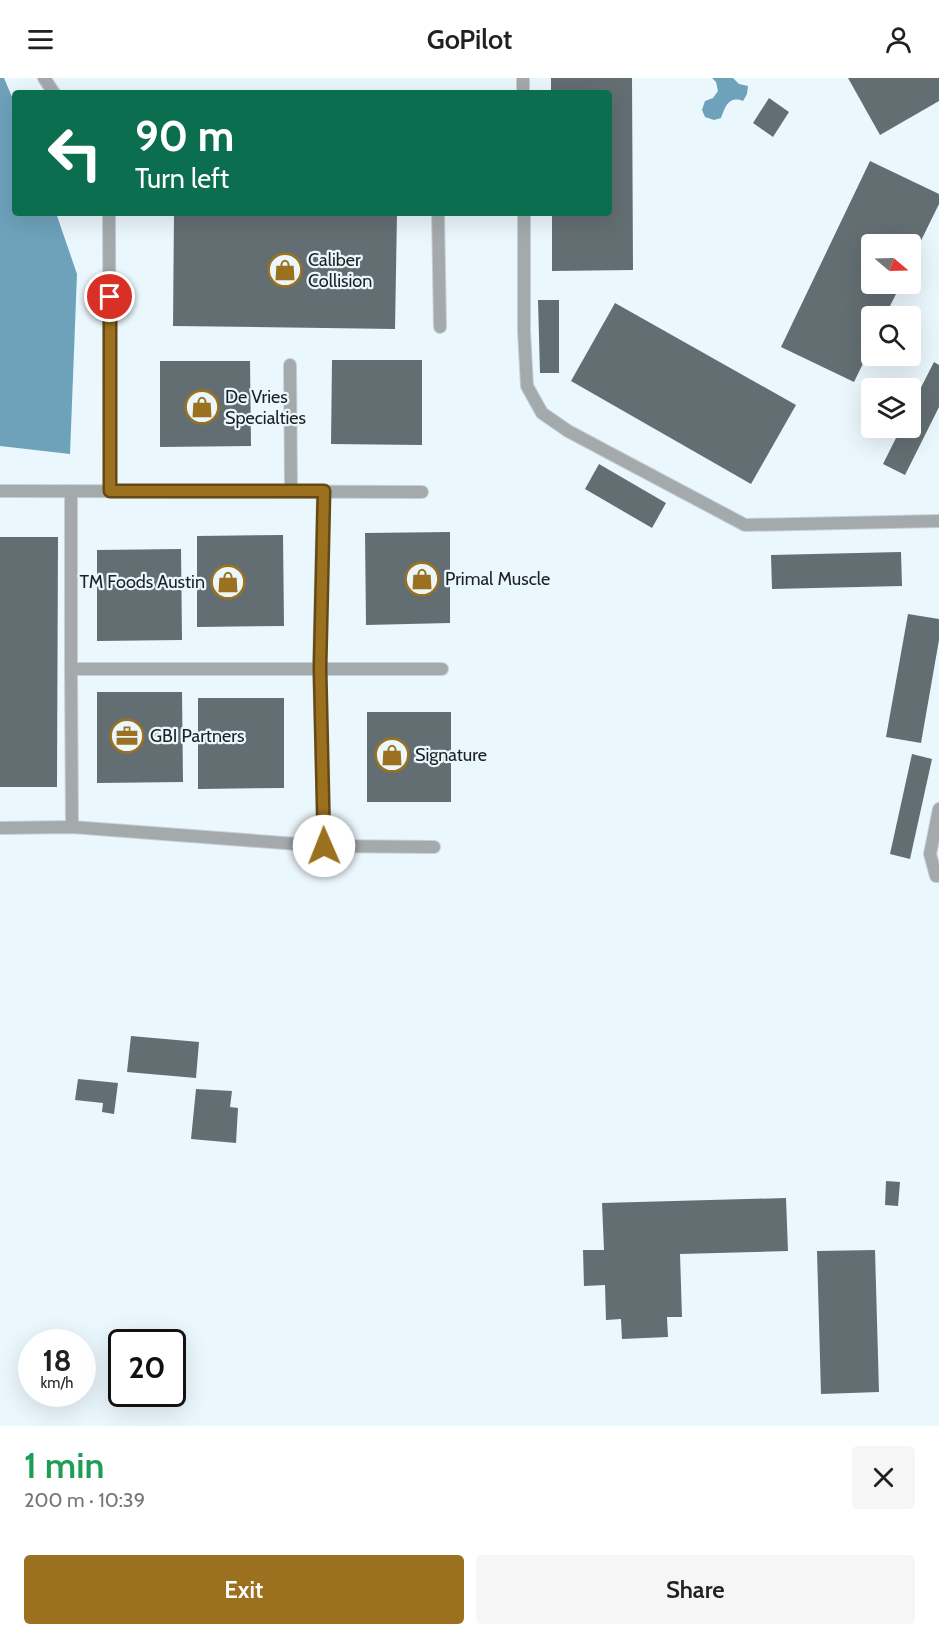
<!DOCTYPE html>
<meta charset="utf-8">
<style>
:root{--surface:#fff;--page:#f6f6f6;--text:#202124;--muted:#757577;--accent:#9b711f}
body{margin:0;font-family:Cabin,sans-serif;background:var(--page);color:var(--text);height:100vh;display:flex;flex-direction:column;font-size:22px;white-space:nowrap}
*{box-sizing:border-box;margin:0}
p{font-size:20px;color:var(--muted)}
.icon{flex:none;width:33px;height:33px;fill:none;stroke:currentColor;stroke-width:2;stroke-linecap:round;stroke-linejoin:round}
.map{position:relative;height:1348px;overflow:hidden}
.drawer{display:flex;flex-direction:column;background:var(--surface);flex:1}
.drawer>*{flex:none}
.top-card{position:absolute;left:12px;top:12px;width:600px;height:126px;border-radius:6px;box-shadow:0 6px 24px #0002;background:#0b6e4f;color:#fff;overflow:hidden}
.needle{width:39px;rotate:109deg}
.fabs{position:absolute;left:861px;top:156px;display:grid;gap:12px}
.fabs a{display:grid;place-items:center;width:60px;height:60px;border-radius:6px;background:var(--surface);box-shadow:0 6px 24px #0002;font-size:30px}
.speed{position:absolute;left:18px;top:1251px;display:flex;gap:12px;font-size:30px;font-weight:700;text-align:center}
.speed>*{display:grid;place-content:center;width:78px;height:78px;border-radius:50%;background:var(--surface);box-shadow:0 6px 24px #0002;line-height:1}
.speed small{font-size:15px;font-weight:400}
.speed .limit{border:3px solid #111;border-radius:9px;background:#fff;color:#111}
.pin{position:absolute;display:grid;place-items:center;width:51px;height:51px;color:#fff;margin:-26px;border:3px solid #fff;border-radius:50%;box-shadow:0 2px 6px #0007}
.me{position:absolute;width:66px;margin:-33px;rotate:359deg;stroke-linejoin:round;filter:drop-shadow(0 0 4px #0008)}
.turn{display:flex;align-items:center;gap:21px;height:126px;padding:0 24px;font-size:27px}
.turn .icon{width:78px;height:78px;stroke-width:2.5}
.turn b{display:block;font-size:42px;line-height:51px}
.round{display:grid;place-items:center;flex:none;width:63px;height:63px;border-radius:6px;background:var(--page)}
.summary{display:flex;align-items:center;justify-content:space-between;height:102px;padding:0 24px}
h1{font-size:36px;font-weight:600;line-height:45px;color:#1e9e55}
.primary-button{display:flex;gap:12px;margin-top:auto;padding:12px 24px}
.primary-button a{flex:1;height:69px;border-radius:6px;background:var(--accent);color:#fff;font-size:24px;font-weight:600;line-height:69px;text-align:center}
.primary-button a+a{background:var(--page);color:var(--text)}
header{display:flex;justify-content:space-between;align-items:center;height:78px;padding:0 24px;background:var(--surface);font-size:27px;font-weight:600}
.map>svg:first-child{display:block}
.water{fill:#6ea2bb}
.building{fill:#636e73}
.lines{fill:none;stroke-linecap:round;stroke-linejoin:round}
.service-casing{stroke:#c5d0d6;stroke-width:14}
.service{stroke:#a4a9ac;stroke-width:12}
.route-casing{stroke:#654914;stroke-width:15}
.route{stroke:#9b711f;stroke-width:10}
.labels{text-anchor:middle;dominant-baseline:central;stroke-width:4.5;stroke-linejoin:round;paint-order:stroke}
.poi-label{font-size:18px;fill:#1d2124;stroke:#eaf7fd;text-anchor:start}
</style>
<header><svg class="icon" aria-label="menu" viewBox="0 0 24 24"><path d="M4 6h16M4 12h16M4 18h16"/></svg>GoPilot<svg class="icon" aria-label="person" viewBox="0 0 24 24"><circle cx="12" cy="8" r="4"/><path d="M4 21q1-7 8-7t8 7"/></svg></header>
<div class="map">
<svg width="939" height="1348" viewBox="0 0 939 1348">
<rect width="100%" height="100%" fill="#eaf7fd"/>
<g class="water">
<polygon points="0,0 4,0 15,26 15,135 56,135 77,196 70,376 0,368"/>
<path d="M712 0H733L739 6 748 8 747 16 743 23C728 17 725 30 721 40L714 42 705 39 702 32 705 23 713 20 718 13 716 4Z"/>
</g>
<g class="building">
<polygon points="551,0 632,0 633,192 552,193 552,135 609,135 609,15 551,15"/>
<polygon points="848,0 939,0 939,23 880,57"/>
<polygon points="769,20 789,34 773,59 753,45"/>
<polygon points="870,83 939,116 939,126 910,185 910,166 872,166 872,206 901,206 885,238 872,238 872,267 854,304 781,269"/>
<polygon points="174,135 397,135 395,251 173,248"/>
<polygon points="538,222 559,222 559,295 540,295"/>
<polygon points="615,225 796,327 751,406 571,303"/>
<polygon points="332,282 422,282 422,367 331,366"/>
<polygon points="160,283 250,283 251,368 160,369"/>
<polygon points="934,284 939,287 939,329 905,397 883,386 901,350 910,350 910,331"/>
<polygon points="599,386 666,425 652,450 585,411"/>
<polygon points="450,454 450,545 366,547 365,455"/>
<polygon points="283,457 284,548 197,549 197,458"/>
<polygon points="0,459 58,459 57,709 0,709"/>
<polygon points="181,471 182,562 97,563 97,472"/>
<polygon points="901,474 902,508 772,511 771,477"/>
<polygon points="908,536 939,541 939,562 921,665 886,659"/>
<polygon points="97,614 182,614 183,704 97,705"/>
<polygon points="198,620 284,620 284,710 198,711"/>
<rect x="367" y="634" width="84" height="90"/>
<polygon points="912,676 932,681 910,781 890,776"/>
<polygon points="131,958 199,964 196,1000 127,994"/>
<polygon points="78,1001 118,1005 114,1036 102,1034 103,1025 75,1022"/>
<polygon points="196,1011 232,1013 230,1029 238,1030 236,1065 191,1061"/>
<polygon points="886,1103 900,1104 898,1128 885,1127"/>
<polygon points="786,1120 788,1173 680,1176 682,1239 667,1239 668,1259 622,1261 621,1241 606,1242 605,1207 584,1208 583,1172 604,1172 602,1125"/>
<polygon points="875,1172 879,1314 821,1316 817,1173"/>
</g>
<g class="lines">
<defs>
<g id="service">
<polyline points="44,0 54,15"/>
<polyline points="523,0 523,15"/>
<polyline points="109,135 110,413"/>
<polyline points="438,135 440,249"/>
<polyline points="524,135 524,253 527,308 542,335 568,353 745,447 939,443"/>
<polyline points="290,287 291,413"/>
<polyline points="0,413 422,414"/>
<polyline points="323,413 319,590 324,768"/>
<polyline points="71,591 71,413"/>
<polyline points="939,731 930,776 936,798 939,798"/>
<polyline points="72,749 71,591 442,591"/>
<polyline points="0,750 72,749 324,768 434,769"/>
</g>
</defs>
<use href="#service" class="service-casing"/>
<use href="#service" class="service"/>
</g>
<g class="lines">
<defs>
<polyline id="route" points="110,219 110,413 324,413 320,590 324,768"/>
</defs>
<use href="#route" class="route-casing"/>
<use href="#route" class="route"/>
</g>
<defs>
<symbol id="shop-ring" viewBox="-11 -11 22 22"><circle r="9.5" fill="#eaf7fd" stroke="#9b711f" stroke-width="1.5"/><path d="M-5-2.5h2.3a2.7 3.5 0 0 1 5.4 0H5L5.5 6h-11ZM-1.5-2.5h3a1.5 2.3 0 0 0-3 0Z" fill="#9b711f"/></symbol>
<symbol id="office-ring" viewBox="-11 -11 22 22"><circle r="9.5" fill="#eaf7fd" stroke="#9b711f" stroke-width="1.5"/><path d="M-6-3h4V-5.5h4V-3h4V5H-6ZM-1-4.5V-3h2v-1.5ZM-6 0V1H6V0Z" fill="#9b711f"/></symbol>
</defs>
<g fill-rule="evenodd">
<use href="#shop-ring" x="266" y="173" width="38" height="38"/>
<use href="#shop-ring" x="183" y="310" width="38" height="38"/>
<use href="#shop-ring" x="403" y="482" width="38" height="38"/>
<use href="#shop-ring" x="209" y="485" width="38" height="38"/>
<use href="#office-ring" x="108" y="639" width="38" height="38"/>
<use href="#shop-ring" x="373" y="658" width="38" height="38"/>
</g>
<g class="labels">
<g class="poi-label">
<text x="308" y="182">Caliber<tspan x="308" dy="21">Collision</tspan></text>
<text x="225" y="319">De Vries<tspan x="225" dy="21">Specialties</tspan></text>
<text x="445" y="501">Primal Muscle</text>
<text x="205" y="504" text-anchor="end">TM Foods Austin</text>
<text x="150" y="658">GBI Partners</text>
<text x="415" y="677">Signature</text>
</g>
</g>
</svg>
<div class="fabs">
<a><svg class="needle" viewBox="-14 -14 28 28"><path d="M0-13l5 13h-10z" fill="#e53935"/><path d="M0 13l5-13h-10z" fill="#757577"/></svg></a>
<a><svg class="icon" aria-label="search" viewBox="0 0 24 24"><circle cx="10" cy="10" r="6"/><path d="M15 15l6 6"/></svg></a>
<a><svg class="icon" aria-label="layers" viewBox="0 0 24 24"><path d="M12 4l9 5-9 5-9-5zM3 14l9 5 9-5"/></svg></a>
</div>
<div class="speed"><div>18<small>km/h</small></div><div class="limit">20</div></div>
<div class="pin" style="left:110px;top:219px;background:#d93025"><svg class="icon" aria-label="arrive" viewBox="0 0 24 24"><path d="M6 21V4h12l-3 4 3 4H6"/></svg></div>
<svg class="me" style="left:324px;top:768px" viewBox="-20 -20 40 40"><circle r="19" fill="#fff"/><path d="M0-13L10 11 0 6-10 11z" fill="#9b711f"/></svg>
<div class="top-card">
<div class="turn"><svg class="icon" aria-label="left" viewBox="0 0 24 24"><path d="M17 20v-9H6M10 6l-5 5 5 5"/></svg><div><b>90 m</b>Turn left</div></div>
</div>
</div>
<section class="drawer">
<div class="summary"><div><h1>1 min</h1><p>200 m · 10:39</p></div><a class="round"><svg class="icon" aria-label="close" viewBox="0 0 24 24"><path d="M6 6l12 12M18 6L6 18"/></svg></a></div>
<div class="primary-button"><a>Exit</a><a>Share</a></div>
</section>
